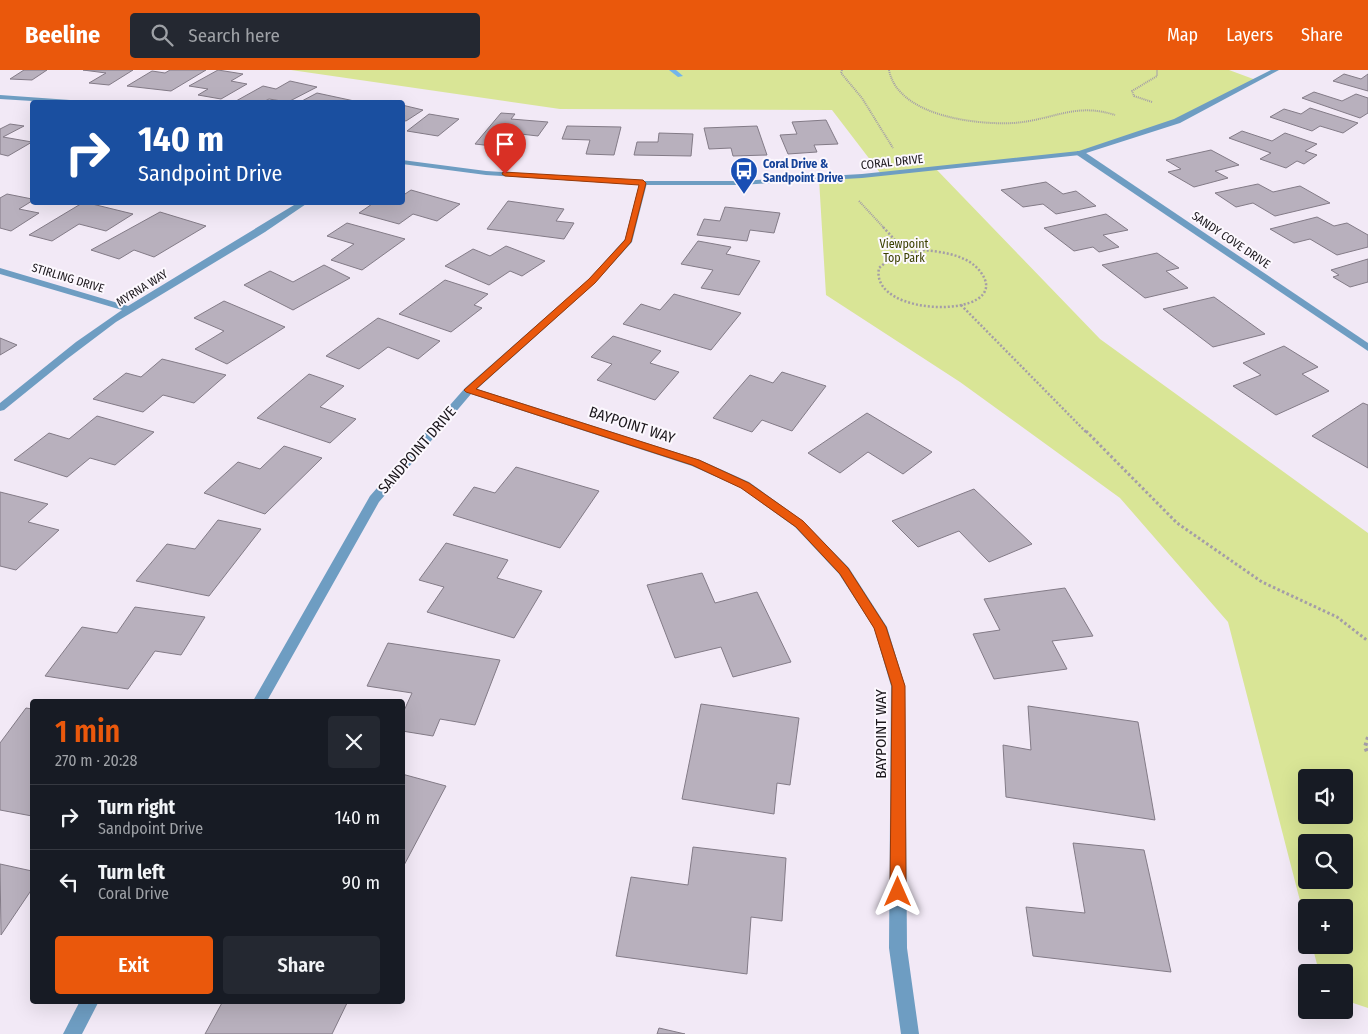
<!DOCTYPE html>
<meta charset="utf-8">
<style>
:root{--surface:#171b24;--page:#242831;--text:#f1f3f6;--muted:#9ea1a6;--line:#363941;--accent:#ea580c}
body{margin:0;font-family:"Fira Sans Condensed",sans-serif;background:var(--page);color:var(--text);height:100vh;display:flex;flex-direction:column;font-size:19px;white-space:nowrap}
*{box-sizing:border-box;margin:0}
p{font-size:16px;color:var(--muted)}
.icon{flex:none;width:28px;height:28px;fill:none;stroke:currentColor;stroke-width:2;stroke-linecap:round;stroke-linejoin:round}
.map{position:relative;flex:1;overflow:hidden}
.details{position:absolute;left:30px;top:629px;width:375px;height:305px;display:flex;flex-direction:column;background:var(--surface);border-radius:5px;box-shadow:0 5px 20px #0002}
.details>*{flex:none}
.guide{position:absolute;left:30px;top:30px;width:375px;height:105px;border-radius:5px;box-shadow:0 5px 20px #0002;background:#1a4fa0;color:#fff;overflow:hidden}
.buttons{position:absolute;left:1298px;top:699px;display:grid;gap:10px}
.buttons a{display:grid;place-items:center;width:55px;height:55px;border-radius:5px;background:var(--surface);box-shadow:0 5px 20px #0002;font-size:25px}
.pin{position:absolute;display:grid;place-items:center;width:42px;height:42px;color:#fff;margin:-51px -21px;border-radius:50% 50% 50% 0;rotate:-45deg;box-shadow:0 0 5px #0007}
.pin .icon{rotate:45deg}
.me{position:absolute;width:55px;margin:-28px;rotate:0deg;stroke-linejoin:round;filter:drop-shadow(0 0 4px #0008)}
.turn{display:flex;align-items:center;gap:18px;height:105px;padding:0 25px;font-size:22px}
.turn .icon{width:65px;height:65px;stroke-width:2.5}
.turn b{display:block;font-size:35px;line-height:42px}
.round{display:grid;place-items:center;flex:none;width:52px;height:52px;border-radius:5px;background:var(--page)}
.overview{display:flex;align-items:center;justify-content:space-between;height:85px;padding:0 25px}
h1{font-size:30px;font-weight:600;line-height:38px;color:var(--accent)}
.button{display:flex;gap:10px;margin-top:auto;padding:10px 25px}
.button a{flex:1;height:58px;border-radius:5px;background:var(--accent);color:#fff;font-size:20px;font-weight:600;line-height:58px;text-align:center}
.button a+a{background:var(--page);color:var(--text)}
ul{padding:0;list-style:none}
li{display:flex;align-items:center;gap:15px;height:65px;padding:0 25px;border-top:1px solid var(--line)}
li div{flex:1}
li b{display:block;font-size:19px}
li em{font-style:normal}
header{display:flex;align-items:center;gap:30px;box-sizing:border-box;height:70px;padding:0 25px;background:var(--accent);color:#fff}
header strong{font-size:24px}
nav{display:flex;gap:28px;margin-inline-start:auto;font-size:18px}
.search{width:350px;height:45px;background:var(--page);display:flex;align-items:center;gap:12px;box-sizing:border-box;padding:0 18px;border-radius:5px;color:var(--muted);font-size:19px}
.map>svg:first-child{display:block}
.green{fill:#d9e596;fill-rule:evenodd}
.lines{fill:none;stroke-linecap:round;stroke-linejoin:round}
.stream{fill:#72b5ec;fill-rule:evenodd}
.building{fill:#b8b0bd;stroke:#837b87}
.path-far3{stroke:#a49da7;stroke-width:2;stroke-dasharray:1 1;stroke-linecap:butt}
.path-far2{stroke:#a49da7;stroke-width:2.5;stroke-dasharray:2 2;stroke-linecap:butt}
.path-far1{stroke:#a49da7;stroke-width:3;stroke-dasharray:2.5 2.5;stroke-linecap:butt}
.path{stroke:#a49da7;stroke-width:4;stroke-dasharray:3 3;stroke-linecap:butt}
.minor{fill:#6e9dc2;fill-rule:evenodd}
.tertiary{fill:#6e9dc2;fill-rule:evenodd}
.route{fill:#ea580c;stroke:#983908}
.labels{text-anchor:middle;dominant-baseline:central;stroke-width:4;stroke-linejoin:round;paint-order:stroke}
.far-street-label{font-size:12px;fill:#1b171c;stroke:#fcf8fe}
.far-transit-label{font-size:12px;font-weight:bold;fill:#164399;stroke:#fcf8fe;text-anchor:start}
.far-park-label{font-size:12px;fill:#3b4000;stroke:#fcf8fe}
.street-label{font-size:15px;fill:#1b171c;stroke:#fcf8fe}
</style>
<header>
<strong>Beeline</strong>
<div class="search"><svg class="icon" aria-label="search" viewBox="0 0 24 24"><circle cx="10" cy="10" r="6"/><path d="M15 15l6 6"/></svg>Search here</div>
<nav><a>Map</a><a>Layers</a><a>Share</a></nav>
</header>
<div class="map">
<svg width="1368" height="964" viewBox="0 0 1368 964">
<rect width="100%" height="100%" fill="#f2e9f6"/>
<path class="green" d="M291 0H1229L1256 10 1177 51 1080 83 936 99 1100 269 1368 463V938L1344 930V902H1319L1312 875H1344V838H1306V854L1228 552 1120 428 960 312 826 225 819 109 881 104 832 40 560 39ZM1306 708H1344V745H1306ZM1306 772H1344V810H1306Z"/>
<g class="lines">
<polygon class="stream" points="669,0 676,0 683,6 678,7"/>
</g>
<g class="building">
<polygon points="24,0 47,0 32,10 10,9"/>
<polygon points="83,0 133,0 109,15 89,13 106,3"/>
<polygon points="170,0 206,0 171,21 127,16 152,1 165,3"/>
<polygon points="218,0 243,4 231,11 247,14 221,29 198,25 208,19 189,16"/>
<polygon points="1344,4 1361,9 1368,4 1368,21 1333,11"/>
<polygon points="290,11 317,17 288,32 269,29 263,32 236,31 263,16 276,19"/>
<polygon points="1314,22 1342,31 1356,24 1368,28 1368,43 1360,48 1302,28"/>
<polygon points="317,23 359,32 300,32"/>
<polygon points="402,35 423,40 406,51 402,50"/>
<polygon points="1310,38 1358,53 1343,63 1320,56 1312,61 1270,47 1284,39 1301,44"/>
<polygon points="501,43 515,44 511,49 548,52 538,66 512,63 501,77 475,74"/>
<polygon points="429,44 459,49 438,66 407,61"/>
<polygon points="826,50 838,74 814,75 817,82 788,84 780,65 797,64 792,52"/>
<polygon points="10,54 24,56 3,67 32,72 8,86 0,84 0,59"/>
<polygon points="567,56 621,57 614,85 586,84 590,70 562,69"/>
<polygon points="757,56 767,85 733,86 731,78 709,79 704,58"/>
<polygon points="1242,61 1272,71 1285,63 1317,74 1305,81 1317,85 1304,94 1297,91 1286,98 1260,89 1271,83 1229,68"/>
<polygon points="659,63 693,64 691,86 634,85 637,72 658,72"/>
<polygon points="1211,80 1239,95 1215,101 1228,108 1194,117 1168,102 1181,99 1166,90"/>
<polygon points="1046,112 1063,124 1076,121 1096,136 1056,144 1043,134 1023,137 1001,120"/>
<polygon points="1258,114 1273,122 1300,116 1330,133 1275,146 1253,133 1236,137 1215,123"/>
<polygon points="411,120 460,134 437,151 413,144 399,154 359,143 375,132 402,132 402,126"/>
<polygon points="7,124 32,129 32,131 19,139 39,143 11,161 0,158 0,128"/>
<polygon points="508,131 564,139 556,151 574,153 564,169 487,159"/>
<polygon points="84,132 133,144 106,161 79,154 52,171 29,165"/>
<polygon points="725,137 780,143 774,163 750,160 747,171 697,165 704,149 720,151"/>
<polygon points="160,142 206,156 154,187 134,180 119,189 91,180"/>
<polygon points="1106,144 1128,160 1103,165 1119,177 1099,182 1093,177 1074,181 1044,158"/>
<polygon points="1317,147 1334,156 1347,153 1368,165 1368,177 1337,185 1310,169 1294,173 1270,159"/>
<polygon points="347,153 405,169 362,200 331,190 354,174 327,166"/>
<polygon points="698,171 731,177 726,184 760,191 739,225 701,218 713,200 681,194"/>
<polygon points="506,176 545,191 522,206 510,201 489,215 445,196 473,179 490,186"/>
<polygon points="1157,183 1179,198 1166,201 1188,218 1145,228 1102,195"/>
<polygon points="1368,189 1368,212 1350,217 1333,207 1339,205 1331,200"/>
<polygon points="324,195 350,208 293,240 244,215 270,201 293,212"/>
<polygon points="445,210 488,224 474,235 482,238 451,262 399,244"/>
<polygon points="674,224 741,243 711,280 623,254 641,234 660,240"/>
<polygon points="1214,227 1265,264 1213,277 1163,239"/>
<polygon points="224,231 285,257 227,294 195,279 224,261 194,248"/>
<polygon points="378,248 440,271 418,289 388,277 359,299 326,286"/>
<polygon points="613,266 661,281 650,293 679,302 655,330 597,310 612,294 591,287"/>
<polygon points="0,268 17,275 0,285"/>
<polygon points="1284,276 1318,297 1302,304 1329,321 1276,345 1233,316 1261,305 1243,293"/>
<polygon points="162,289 226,305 194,333 163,325 143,342 93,329 126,303 141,307"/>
<polygon points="782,302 826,316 792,361 762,350 752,362 713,348 750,305 773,313"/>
<polygon points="309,304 344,316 320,337 356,349 330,373 257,348"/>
<polygon points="1363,333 1368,335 1368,398 1312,366"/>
<polygon points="867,343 932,382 903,404 868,382 840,403 808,383"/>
<polygon points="97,346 154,362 115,395 90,388 67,407 14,390 49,363 69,369"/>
<polygon points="284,376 322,388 265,444 204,423 238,392 260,399"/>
<polygon points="516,397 599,421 560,478 453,445 474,417 495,423"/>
<polygon points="974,419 1032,474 989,492 959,461 918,477 892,451"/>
<polygon points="0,422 48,434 28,452 59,460 16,500 0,496"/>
<polygon points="218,450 261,459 209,526 136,511 167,474 195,479"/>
<polygon points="446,473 508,490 497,508 542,521 514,568 427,542 444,517 419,510"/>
<polygon points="702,503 715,533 757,522 791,592 733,607 721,577 675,588 647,515"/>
<polygon points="1065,518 1093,566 1052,571 1067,599 994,609 973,564 1000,560 984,529"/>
<polygon points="135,537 205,547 181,585 155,581 128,619 45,606 82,557 117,563"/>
<polygon points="388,573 500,590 475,655 440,649 433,666 402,661 402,645 412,623 367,616"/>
<polygon points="701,634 799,648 790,715 777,713 774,744 682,729"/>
<polygon points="1028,636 1138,652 1155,750 1006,727 1003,675 1031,680"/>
<polygon points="26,638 32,639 32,746 0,740 0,673"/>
<polygon points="402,704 446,716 402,799"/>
<polygon points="1073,773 1144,780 1171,902 1033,886 1026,837 1085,843"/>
<polygon points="693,777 786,788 782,851 751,847 747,904 616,886 631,807 688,815"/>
<polygon points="0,794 32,801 32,819 1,865"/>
<polygon points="223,931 348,931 332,964 205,964"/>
<polygon points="659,958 685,964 657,964"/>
</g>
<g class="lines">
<g class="path-far3">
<polyline points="842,0 841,3 862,28 893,78"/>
<path d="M889 0C898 46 975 55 1014 53 1053 50 1075 32 1115 45"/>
<polyline points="1152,32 1134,26 1132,21 1157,6 1157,0"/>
<polyline points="859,131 885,159"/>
</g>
<g class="path-far2">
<polyline points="883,157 906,182"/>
<path d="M923 180C943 182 970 185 982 204 1012 249 869 249 879 198L892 187Z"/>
<polyline points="961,235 1087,363"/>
</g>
<polyline class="path-far1" points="1086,361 1177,453 1262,512 1337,547 1368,571"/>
<polyline class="path" points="1368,667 1365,677 1368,684"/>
<g class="minor">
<polygon points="1077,81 1083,81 1368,273 1368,281 1077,85"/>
<polygon points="640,111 647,113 632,172 595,213 477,319 700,390 749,412 803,451 849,498 887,557 905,616 907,878 919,964 901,964 889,878 891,616 874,558 839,504 795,457 741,418 692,396 471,324 379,432 267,631 253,631 370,426 465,318 589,209 625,169"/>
<polygon points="299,132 309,132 265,162 116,252 67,289 4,340 0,341 0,333 76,272 122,240 0,204 0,198 128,236"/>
<polygon points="80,931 99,931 82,964 63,964"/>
</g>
<g class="tertiary">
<polygon points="1271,0 1279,0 1180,53 1080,85 862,108 740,115 643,115 486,105 402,94 402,90 486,101 643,111 740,111 862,104 1079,81 1174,49"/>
<polygon points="0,25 70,30 74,32 48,32 0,29"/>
</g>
</g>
<polygon class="route" points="503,102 643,110 646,113 631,172 595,213 476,319 699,390 749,413 803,451 848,498 886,557 905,616 906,822 903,827 898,829 893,827 890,822 892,616 874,558 840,504 796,457 741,418 692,395 466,322 464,320 589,209 625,170 639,115 505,106 502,104"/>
<defs>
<symbol id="bus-pin" viewBox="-11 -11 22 30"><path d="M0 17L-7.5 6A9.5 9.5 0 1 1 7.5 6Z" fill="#1a4fb4" stroke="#fcf8fe"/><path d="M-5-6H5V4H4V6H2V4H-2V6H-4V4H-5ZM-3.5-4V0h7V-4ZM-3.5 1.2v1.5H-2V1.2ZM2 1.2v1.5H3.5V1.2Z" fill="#fff"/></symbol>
</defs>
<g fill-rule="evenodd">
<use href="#bus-pin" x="728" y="85" width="32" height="43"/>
</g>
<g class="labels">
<g class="far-street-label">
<text transform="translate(892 92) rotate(-6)">CORAL DRIVE</text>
<text transform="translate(1231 170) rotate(34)">SANDY COVE DRIVE</text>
<text transform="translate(68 208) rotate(17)">STIRLING DRIVE</text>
<text transform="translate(142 218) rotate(-32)">MYRNA WAY</text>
</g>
<g class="far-transit-label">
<text x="763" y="94">Coral Drive &amp;<tspan x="763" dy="14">Sandpoint Drive</tspan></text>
</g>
<g class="far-park-label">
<text x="904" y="174">Viewpoint<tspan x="904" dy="14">Top Park</tspan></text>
</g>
<g class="street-label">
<text transform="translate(632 355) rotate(18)">BAYPOINT WAY</text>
<text transform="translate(417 380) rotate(-49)">SANDPOINT DRIVE</text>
<text transform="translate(881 664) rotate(-90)">BAYPOINT WAY</text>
</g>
</g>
</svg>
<div class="buttons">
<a><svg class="icon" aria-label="sound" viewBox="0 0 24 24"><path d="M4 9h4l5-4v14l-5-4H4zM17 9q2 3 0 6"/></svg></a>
<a><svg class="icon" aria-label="search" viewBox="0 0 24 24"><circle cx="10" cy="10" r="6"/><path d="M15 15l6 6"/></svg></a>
<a>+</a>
<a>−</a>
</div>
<div class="pin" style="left:505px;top:104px;background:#d93025"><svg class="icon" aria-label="arrive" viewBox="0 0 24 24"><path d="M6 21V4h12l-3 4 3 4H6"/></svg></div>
<svg class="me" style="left:898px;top:822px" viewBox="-20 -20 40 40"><path d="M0-17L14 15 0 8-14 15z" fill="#ea580c" stroke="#fff" stroke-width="4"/></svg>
<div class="guide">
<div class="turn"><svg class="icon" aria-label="right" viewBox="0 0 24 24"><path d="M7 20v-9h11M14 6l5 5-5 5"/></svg><div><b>140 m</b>Sandpoint Drive</div></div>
</div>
<section class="details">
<div class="overview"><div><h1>1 min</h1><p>270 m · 20:28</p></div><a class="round"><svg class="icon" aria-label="close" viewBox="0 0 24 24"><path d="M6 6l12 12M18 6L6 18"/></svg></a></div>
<ul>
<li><svg class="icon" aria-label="right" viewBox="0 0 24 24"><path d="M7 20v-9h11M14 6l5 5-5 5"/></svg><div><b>Turn right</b><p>Sandpoint Drive</p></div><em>140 m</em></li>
<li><svg class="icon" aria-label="left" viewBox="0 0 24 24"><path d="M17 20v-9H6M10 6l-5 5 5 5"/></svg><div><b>Turn left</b><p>Coral Drive</p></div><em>90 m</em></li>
</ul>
<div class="button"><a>Exit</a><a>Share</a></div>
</section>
</div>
